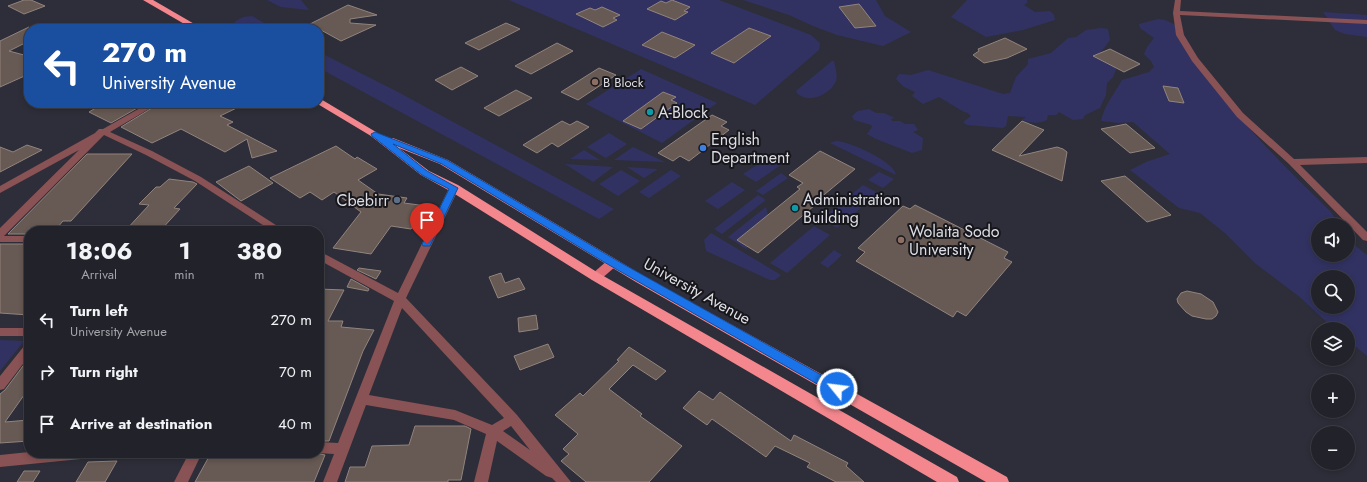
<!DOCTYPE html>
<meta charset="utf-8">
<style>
:root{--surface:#22222b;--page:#2e2f37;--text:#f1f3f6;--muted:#a2a4a9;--line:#3f3f47}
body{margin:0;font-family:Jost,sans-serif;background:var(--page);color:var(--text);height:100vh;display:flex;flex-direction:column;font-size:15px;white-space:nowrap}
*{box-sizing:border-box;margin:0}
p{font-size:13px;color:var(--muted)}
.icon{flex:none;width:22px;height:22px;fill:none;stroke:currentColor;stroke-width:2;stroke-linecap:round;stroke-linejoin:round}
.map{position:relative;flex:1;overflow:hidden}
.details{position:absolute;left:24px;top:226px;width:300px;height:232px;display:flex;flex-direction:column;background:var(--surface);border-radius:16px;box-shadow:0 2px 6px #0003,0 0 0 1px var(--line)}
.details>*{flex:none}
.guide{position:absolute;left:24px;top:24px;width:300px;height:84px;border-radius:16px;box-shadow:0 2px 6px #0003,0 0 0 1px var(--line);background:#1a4fa0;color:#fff;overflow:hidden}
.controls{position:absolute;left:1311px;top:218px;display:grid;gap:8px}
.controls a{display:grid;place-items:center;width:44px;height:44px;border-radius:50%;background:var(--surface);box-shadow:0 2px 6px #0003,0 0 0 1px var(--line);font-size:20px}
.pin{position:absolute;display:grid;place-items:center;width:34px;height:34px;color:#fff;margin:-41px -17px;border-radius:50% 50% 50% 0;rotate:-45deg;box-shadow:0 0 4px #0007}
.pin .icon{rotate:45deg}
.me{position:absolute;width:44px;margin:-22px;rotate:299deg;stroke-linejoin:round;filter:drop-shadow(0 0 3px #0008)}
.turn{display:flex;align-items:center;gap:14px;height:84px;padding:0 12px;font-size:18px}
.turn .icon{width:52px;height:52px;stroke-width:2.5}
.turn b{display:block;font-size:28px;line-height:34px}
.eta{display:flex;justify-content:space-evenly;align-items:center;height:68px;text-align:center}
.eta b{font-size:24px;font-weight:700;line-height:28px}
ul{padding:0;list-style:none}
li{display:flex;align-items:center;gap:12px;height:52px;padding:0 12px}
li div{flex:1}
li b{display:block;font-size:15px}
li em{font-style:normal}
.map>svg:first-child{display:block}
.green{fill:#323262;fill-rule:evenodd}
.building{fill:#675953;stroke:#92847d}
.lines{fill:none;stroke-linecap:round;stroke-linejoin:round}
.street{fill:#895254;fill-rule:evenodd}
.primary{fill:#e17078;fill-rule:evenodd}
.highway{fill:#f4878e;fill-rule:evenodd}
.route{fill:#1a73e8;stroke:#114b97}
.education-dot{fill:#8d6e63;stroke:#16161b;stroke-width:1.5}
.culture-dot{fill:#0f9aa8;stroke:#16161b;stroke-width:1.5}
.shop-dot{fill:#3f7fe0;stroke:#16161b;stroke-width:1.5}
.service-dot{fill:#5c6f8a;stroke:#16161b;stroke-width:1.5}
.labels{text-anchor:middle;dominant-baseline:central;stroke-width:4;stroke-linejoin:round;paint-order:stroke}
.far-poi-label{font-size:13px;fill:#dddee5;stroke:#16161b;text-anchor:start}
.poi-label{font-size:16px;fill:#dddee5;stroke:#16161b;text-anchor:start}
.street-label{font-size:16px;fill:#dddee5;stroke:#16161b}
</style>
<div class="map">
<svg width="1367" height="482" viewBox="0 0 1367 482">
<rect width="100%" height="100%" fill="#2d2e39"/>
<g class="green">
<polygon points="267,0 301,0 309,10 281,7"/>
<polygon points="509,0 719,0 811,35 820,43 819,50 755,105"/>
<polygon points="743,0 876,0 885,16 911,32 883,46 837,35 813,26 789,15"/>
<polygon points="967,0 1027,0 1027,3 1024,5 1035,12 1050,11 1054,15 1055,20 1023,30 986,37 951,17"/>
<polygon points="1323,12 1367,15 1367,37 1345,34 1335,30"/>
<polygon points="252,16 275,29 246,29 234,22 243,17"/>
<path d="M1158 19C1182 21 1187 41 1198 59 1233 117 1282 164 1330 211L1340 225H1318V255H1348V235L1357 247 1367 255V356L1348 340V329H1334L1301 298 1256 264 1226 234 1200 213 1179 208 1130 170 1146 162 1170 154 1133 122 1118 123 1101 121C1104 106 1114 94 1122 80L1149 72 1154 67 1151 61 1144 54 1147 47 1154 38 1140 28 1139 24ZM1318 277H1348V307H1318Z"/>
<path d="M1101 28 1108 29 1110 40 1101 52 1117 67 1113 77 1107 83 1106 95 1100 108 1085 115 1083 119 1073 120 1059 112 1056 115H1048L1047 120C1039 124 1030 123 1022 120L1026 117 1008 116 1006 126 1003 128 967 125 963 122 971 116 968 113 964 112 939 97 923 104 912 96 915 92 904 87 896 79 899 74 911 75 928 70 1003 94 1010 93 1016 77 1028 64V59L1051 53 1068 38 1076 37 1086 30Z"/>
<polygon points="319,52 398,92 614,209 599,219 319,68"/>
<path d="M832 61H834C835 67 838 75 836 81 830 95 807 105 796 92L797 90Z"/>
<polygon points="641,69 717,103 662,143 586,104"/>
<polygon points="869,109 876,113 884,113 895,118 891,119 892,121 900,121 905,124 914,124 918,130 913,132 923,138 922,150 912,153 876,139 867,134 872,127 871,125 854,120 852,116 858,111"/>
<polygon points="609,133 627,144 606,158 587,147"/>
<path d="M836 141C849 141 895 162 896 175L830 143Z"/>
<polygon points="633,147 665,162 614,160"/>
<polygon points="584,150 600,160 570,159"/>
<polygon points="775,153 788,160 756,182 743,174"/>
<polygon points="565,164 613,167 593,182"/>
<polygon points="627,167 658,169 644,178"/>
<polygon points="621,170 640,181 618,196 599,184"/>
<polygon points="671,170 681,176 649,198 639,192"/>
<polygon points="879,172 894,179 883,188 868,180"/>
<polygon points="781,173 788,178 763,195 756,191"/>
<polygon points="732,182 745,190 718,209 705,201"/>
<polygon points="863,185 878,193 837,228 821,219"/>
<polygon points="758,195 766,200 722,234 714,229"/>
<polygon points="766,207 768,215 737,240 748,247 746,249 728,237"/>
<polygon points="814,226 830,235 787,273 770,263"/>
<polygon points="711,233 781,275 775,280 770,280 706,251 704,240"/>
<polygon points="834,250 842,255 828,268 820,263"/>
<polygon points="0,340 24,341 0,371"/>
</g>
<g class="building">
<polygon points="24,0 31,0 45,6 24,14 8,6"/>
<polygon points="672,0 690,7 684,11 688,12 675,20 647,9 661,1 666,3"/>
<polygon points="859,4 863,9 876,26 855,28 839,7"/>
<polygon points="348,5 377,15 350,19 350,23 376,25 341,41 310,24"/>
<polygon points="602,7 620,15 613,18 617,20 603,27 576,14 590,8 595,10"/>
<polygon points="506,23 520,29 479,50 465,43"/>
<polygon points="29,27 29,41 9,51 24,55 23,56 29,58 29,74 0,87 0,41"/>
<polygon points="749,28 771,36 734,63 711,53"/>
<polygon points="662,32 695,45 675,58 642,45"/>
<polygon points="1005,38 1027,49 1007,58 984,63 973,55 979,51 978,49"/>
<polygon points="557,43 573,51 531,74 515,66"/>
<polygon points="1110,49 1140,64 1124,72 1093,56"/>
<polygon points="461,67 478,76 452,90 435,80"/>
<polygon points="599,68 616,75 578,100 561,92"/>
<polygon points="1163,86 1178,88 1184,103 1169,101"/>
<polygon points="516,90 532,98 499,116 484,108"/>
<polygon points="663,92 676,97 671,100 677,103 641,129 623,121"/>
<polygon points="104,103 146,103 111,123 89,112"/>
<polygon points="160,103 247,103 220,116 233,122 227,125 277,151 252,158 247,139 225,152 181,129 152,143 121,127"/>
<polygon points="712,115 727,122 721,126 729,130 689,161 680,156 673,161 658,153"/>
<polygon points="562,121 570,125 577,121 589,127 558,147 552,143 537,153 523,145"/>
<polygon points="1022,121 1044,130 1019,156 1057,147 1063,149 1067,152 1062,181 992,150"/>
<polygon points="1126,124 1155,148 1130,153 1101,129"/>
<polygon points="27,145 42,150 0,172 0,147 13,152"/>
<polygon points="336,146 355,159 357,157 377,169 358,180 378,194 407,198 404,203 427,206 411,229 391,226 371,254 333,248 361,212 334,192 322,200 310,192 300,198 270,178"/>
<polygon points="820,151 855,169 819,199 821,200 758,253 737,240 800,189 797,187 803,183 789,175"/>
<polygon points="87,154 132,154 71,221 63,221 56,229 29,229 29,234 8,234"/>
<polygon points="249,166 273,183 241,201 216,182"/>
<polygon points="1125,176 1171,215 1147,222 1101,181"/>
<polygon points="169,179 193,182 197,184 174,208 180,209 160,231 125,231 149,205 139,204 156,187 160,187"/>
<polygon points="915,205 1008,252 1004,258 1012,262 966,316 957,311 953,317 856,261 865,252 858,248 903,206 910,209"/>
<polygon points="0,244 29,244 29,315 0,313"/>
<polygon points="359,268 366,269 381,271 376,279 357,270"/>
<polygon points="501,273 505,283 519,278 525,289 498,298 489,277"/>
<polygon points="351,279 369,289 368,291 347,287"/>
<polygon points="319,289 344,290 328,321 343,321 341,327 374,330 363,351 329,441 319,441"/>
<polygon points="1187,291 1201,294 1213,302 1218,312 1216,316 1212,319 1206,319 1192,316 1186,312 1178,303 1177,299 1181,293"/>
<polygon points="536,315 538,329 519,332 518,318"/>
<polygon points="548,344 554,357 520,370 514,356"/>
<polygon points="629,347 666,371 656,380 633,365 609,389 642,414 640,416 682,446 649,482 586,482 561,461 569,454 563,449 578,434 555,415 580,393 583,396 619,361 617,360"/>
<polygon points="29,358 29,388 5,422 29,420 29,441 0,443 0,394 5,390"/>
<polygon points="699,391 713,400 720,392 791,441 794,435 848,463 846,466 864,482 836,482 807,467 810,463 775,446 766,457 712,419 707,425 683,408"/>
<polygon points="415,426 465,426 471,429 461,480 448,480 448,482 345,482 350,467 365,467 372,446 409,445"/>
<polygon points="211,453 316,453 325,455 314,482 195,482"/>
<polygon points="117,461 105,482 76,482 88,462"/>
<polygon points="24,471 40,471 33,482 17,482"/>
</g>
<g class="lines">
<g class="street">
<polygon points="1175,0 1181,0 1180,11 1367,20 1367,24 1180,15 1184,35 1198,58 1243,113 1294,159 1367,157 1367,163 1300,165 1367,232 1367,241 1363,240 1289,164 1237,117 1192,61 1176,35 1173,13"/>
<polygon points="149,103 159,103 110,132 152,151 201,177 282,229 284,231 272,231 195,181 146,155 104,135 4,236 29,236 29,242 0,242 0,228 79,150 0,193 0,186 95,133 99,129 103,129"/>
<path d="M454 185 459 188 406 298 517 415 571 482H556L552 478 546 476 497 441 488 482H474L486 434 454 420 366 405 337 482H323L334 454 317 453H319V442L338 443 394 301 319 260V251L398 293 449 188ZM402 308 504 418 492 425 455 410 369 395ZM511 426 530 450 503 431Z"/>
<rect x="0" y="328" width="29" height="8"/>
<polygon points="29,343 29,356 4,389 0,390 0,376 25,345"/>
<polygon points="29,452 29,453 87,453 86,457 81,459 0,467 0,455"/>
<polygon points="189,453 202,453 188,482 174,482"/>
</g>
<polygon class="primary" points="612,259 616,260 617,263 616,266 600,280 592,280 591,277 592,274 608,260"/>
<g class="highway">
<polygon points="143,0 153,0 203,29 193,29"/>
<polygon points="319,98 386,138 393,138 448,160 644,276 1007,477 1009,482 986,482 636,282 440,164 399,148 429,171 458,185 600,274 957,477 959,482 937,482 592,280 450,191 421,175 371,136 316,103 319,103"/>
</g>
</g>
<polygon class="route" points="375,132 447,160 616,260 841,386 843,389 841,393 837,394 833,393 609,265 442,164 393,144 427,171 458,188 430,246 423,246 422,244 449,189 422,175 372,136 371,134"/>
<g class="education-dot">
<circle cx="595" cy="82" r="4"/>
<circle cx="901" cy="240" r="4"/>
</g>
<g class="culture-dot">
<circle cx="650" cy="112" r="4"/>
<circle cx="795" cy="208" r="4"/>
</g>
<circle class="shop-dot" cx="703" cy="148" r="4"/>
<circle class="service-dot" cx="397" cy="200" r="4"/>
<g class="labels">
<g class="far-poi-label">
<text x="603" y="82">B Block</text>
</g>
<g class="poi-label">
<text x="658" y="112">A-Block</text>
<text x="711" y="139">English<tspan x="711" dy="18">Department</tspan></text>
<text x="803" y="199">Administration<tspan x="803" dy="18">Building</tspan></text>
<text x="389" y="200" text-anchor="end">Cbebirr</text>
<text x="909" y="231">Wolaita Sodo<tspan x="909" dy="18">University</tspan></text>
</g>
<g class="street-label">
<text transform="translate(697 291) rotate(29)">University Avenue</text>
</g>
</g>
</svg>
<div class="controls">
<a><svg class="icon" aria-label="sound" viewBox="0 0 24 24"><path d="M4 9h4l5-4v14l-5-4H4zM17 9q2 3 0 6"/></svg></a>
<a><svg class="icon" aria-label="search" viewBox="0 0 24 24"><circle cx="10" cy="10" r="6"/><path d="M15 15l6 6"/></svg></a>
<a><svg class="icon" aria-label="layers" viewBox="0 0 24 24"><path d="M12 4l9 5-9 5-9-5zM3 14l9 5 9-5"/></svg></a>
<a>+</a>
<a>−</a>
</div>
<div class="pin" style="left:427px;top:244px;background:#d93025"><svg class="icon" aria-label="arrive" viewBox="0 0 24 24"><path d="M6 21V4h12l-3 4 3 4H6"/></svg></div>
<svg class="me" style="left:837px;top:389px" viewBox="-20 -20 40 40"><circle r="17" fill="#1a73e8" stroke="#fff" stroke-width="3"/><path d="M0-11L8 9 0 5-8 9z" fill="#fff"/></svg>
<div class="guide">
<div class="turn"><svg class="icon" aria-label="left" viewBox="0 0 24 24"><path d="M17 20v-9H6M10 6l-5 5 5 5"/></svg><div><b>270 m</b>University Avenue</div></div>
</div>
<section class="details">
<div class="eta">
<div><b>18:06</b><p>Arrival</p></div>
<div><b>1</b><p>min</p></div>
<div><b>380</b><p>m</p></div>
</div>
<ul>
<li><svg class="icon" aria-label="left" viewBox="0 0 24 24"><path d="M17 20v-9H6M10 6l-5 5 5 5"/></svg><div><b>Turn left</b><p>University Avenue</p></div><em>270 m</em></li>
<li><svg class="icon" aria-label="right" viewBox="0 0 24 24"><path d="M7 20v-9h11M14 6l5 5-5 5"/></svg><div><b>Turn right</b></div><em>70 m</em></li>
<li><svg class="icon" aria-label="arrive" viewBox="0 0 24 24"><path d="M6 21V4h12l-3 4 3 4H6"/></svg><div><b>Arrive at destination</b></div><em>40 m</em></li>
</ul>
</section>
</div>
